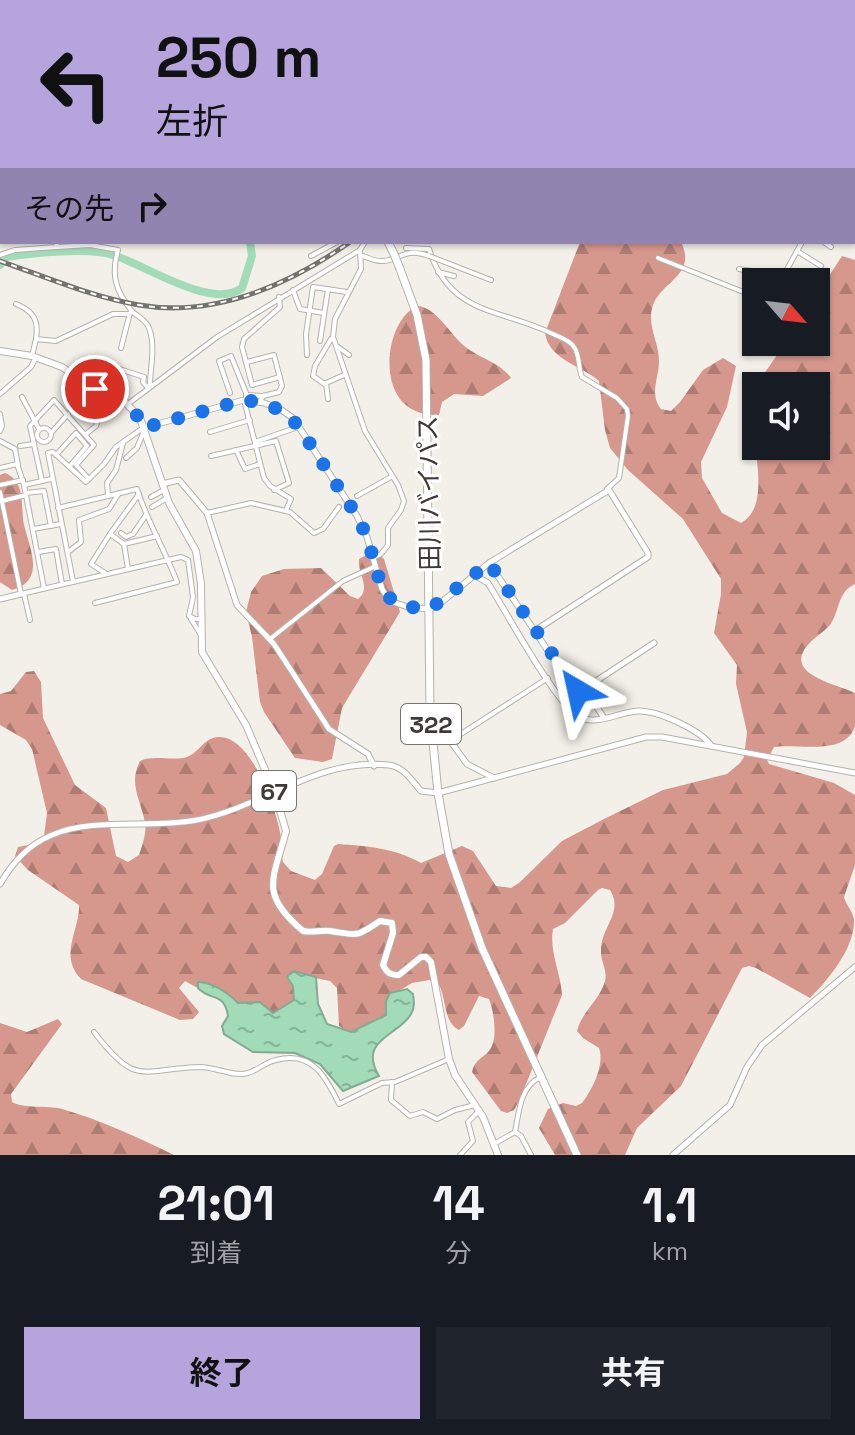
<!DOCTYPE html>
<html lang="ja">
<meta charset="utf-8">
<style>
:root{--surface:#171b24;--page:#20242c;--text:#f1f3f6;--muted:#9ea1a6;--accent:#b6a5dd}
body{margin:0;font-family:"Space Grotesk","Noto Sans JP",sans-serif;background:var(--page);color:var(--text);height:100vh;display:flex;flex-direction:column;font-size:30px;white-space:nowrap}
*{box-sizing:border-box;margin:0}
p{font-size:26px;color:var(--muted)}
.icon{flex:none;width:44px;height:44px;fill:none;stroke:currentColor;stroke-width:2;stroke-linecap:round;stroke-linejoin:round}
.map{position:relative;height:1155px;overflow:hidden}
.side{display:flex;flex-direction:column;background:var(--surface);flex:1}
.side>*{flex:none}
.top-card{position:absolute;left:0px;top:0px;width:856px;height:244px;box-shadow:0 2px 6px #0004;background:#b6a5dd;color:#111;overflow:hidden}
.needle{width:52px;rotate:118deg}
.tools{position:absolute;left:742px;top:268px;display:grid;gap:16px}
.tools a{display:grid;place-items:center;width:88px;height:88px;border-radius:0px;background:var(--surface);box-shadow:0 2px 6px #0004;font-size:40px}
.pin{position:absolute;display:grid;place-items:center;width:68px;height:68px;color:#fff;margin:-34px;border:4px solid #fff;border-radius:50%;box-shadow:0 2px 8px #0007}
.me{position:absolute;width:88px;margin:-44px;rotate:324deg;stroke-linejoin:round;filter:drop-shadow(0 0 6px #0008)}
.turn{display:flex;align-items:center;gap:28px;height:168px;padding:0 24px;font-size:36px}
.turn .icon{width:104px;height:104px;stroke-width:2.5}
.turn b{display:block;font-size:56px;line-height:68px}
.then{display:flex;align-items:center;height:76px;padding:0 24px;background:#0003;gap:16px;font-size:30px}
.eta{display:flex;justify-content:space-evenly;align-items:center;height:136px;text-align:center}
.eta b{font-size:48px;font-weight:700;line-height:56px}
.cta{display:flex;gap:16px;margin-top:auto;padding:16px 24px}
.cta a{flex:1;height:92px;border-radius:0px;background:var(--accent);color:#111;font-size:32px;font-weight:700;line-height:92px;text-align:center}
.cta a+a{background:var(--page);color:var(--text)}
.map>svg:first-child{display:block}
.forest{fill:url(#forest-firs)}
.water{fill:url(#water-ripples);stroke:#83ab92;stroke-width:2}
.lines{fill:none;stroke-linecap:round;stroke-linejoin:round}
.river{stroke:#a1dbb8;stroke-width:8}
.street-casing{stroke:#b4b2aa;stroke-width:6}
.secondary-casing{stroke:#b4b2aa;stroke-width:7}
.primary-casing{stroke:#b4b2aa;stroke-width:8}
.highway-casing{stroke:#b4b2aa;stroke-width:9}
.street{stroke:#fff;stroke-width:4}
.secondary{stroke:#fff;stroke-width:5}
.primary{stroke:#fff;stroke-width:6}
.highway{stroke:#fff;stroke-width:7}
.rail-casing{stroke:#73726d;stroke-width:5}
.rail{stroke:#fff;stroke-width:2;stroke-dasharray:6;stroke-linecap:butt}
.street-bridge-casing{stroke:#b4b2aa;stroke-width:6;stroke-linecap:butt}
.highway-bridge-casing{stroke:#b4b2aa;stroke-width:9;stroke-linecap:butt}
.street-bridge{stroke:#fff;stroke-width:4}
.highway-bridge{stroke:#fff;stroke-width:7}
.route{stroke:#1a73e8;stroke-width:14;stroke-dasharray:0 25.2}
.labels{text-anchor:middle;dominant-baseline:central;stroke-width:6;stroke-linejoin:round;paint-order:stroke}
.shield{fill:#fff;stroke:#767674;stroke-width:2}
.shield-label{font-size:24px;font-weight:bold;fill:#3c3b38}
.street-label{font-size:26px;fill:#3c3b38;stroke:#fff}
</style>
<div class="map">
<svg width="855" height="1155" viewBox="0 0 855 1155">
<defs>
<pattern id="forest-firs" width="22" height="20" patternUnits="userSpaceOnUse" patternTransform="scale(2)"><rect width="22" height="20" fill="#d6978c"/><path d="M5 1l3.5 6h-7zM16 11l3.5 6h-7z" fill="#af7c73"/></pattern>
<pattern id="water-ripples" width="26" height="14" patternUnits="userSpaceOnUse" patternTransform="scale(2)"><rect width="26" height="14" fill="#a1dbb8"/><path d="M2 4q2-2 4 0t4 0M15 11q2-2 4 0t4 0" fill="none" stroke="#84b397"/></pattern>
</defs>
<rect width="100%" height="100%" fill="#f2f0e8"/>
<g class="forest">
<path d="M580 242H681C697 275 663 280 653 305 646 325 659 341 659 361 659 378 649 394 661 409L671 411 680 402 703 370 723 358 736 366 727 407 701 462 702 478 722 513 741 523C766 509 757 470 756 446H816V386H757V384L786 342H816V296L842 256 855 260V584C837 592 840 611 830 625 823 633 813 638 807 646 783 675 840 685 855 693 855 703 855 716 855 726 846 757 795 743 774 747L767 760 769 764 834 783 855 795V865L844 897C846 905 853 911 854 920 855 948 828 980 810 998L756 968 749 966 742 968 681 1086 637 1128 625 1155H555L539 1128 548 1109 563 1103 576 1106 582 1103C592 1091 605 1064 599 1048L583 1038 577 1031C582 1011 600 1000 605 981 608 970 600 961 601 950 601 927 624 912 610 890L602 888 598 890 565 923 553 929C549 952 561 973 562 995L520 1099 514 1110 507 1113 501 1111 472 1072C474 1061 481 1059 488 1052 499 1041 494 1012 489 999L479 996 464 1026 459 1030C441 1021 448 993 435 979L412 983 392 995 387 1023 373 1033 349 1032 339 1026 337 988 330 981 315 978 310 999 276 1014 223 1002 185 981 179 988 199 1012 193 1019 180 1020 81 979C58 955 80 930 79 905L28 870 15 856 18 847 34 844 44 836 47 813 32 749 26 740 0 725V694L11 691 26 672 34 671 41 682 43 718 75 785 106 808 116 856 128 862 139 855C142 846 147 833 145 823 141 800 128 784 140 761 152 755 169 760 183 758 198 756 203 737 219 737 252 736 277 811 281 837 283 845 281 854 283 862L291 871 315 880 322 874 334 846 338 844C368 846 394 848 421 863L462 846 473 851 496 886 511 888 519 883 562 841 604 819 663 790 727 774 740 763 744 757 747 732 736 684 737 665 714 633 721 594V579L683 519 628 470 610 448 605 430 599 381C581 365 549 360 545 333Z"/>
<path d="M418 306C436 308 449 332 462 344 477 358 499 361 511 378L483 396 454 394 442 402 439 415C370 418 383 318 418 306Z"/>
<path d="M5 473C27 482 20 507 24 525 30 549 46 581 12 590L0 582V475Z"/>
<path d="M372 552 378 553 384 559 400 612 342 708 332 759 323 762 295 758 264 712 260 702 252 637 246 612 251 592 262 576 284 569 321 568 350 596 358 599C372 588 357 573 359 559Z"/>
<path d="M58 1019 62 1024 11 1094 12 1102C25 1109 46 1105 62 1109 101 1120 137 1137 174 1155H0V1023L27 1032Z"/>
</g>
<path class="water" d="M293 971 316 977 318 1004 327 1024 351 1032 386 1015V1001L390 993 407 989 413 994C414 1001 415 1008 411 1014 399 1036 357 1039 379 1076L343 1091 320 1064 295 1053 253 1052 224 1034 222 1026 228 1016C224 991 211 1002 198 988V982C214 983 227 992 238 1003L260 1002 273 1013 294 1000 293 986 287 977Z"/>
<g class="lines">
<g class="river">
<polyline points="614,0 614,2"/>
<polyline points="0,21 2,22"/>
<path d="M0 265 6 257C33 253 88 247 113 255 144 264 212 311 242 288L252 256 250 242"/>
</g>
<defs>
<g id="street">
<polyline points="96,0 99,2"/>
<polyline points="107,0 107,2"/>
<polyline points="150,0 150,2"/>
<polyline points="507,0 509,2"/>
<polyline points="0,2 2,2"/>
<polyline points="25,2 25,0"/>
<polyline points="122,2 125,0"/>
<polyline points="191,2 191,0"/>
<polyline points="738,2 741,0"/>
<polyline points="854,25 855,24"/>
<polyline points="854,41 855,40"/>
<polyline points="854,59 855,58"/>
<polyline points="854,80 855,79"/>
<polyline points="0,86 2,87"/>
<polyline points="854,111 855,111"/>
<polyline points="854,134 855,134"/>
<polyline points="0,172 2,172"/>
<polyline points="854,173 855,169"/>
<polyline points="854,176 855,176"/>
<polyline points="854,193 855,194"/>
<polyline points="0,223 2,224"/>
<polyline points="854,224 855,226"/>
<path d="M57 242 56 247 90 245 118 250C111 274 115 290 131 310 137 317 146 319 149 328 156 347 150 367 150 386"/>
<polyline points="824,242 831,247"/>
<path d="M406 248 429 249C450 316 500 308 553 334 559 337 570 340 574 347 580 355 578 368 582 377L617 398 627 409 628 416 619 478 607 489"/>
<polyline points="360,250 361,269 335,319 333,337 365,431 398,485 404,501 401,510 388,528 388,545 381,554 373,558"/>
<polyline points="797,251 821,266"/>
<polyline points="0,255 15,250 56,247"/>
<polyline points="311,256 337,242"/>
<path d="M363 256C369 258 376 262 383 261 402 260 403 247 429 256"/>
<polyline points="658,258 756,297"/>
<polyline points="437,259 491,280"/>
<polyline points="739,269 783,276"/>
<polyline points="438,272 454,276"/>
<polyline points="780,282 802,242"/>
<polyline points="293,290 300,309 324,313"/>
<polyline points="279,297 280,307 244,339 242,347 252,385 280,377"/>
<path d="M16 304C34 311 39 321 36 339"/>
<polyline points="320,341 328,289"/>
<polyline points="338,347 349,355"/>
<polyline points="121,348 130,313"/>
<polyline points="307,355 306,334 313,287 347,292"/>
<polyline points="32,356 36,339 56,341 113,314 128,314"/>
<polyline points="247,362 274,355 282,386 279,392 263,396 260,402"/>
<polyline points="110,366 144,377 143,382 148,388"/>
<polyline points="326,385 313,376 315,366 331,339"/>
<polyline points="230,393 219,361 231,356 246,393 246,400"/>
<polyline points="0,394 31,367 36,357"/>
<polyline points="246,395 263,396"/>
<polyline points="22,397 39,429"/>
<polyline points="328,399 326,383 344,375"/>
<polyline points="244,400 264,478 270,486 291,499 286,510"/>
<polyline points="128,404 217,337 360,250 365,242"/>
<polyline points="0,414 2,426 0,431"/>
<circle cx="44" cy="435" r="7"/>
<polyline points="210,432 250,420"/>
<polyline points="51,433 68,414"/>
<polyline points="86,434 96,426 99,417 123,401"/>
<polyline points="0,441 15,449 18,465"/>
<polyline points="255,442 298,427"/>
<polyline points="20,446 34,444"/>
<polyline points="236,450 245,469 260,464"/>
<polyline points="56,455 76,433 87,446 70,466"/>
<polyline points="211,456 276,441 289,483 274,490"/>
<polyline points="126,458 137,448 144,431"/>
<polyline points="0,468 17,464 24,485"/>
<polyline points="42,481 30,426 54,400 94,445 76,465 89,479"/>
<polyline points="0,485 23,480"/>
<polyline points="0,492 21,594 181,557 188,560 193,597 189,616 195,619 202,619"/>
<polyline points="26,493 44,491 51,526"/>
<polyline points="108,494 107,483 116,470 123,443"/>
<polyline points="357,496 391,477"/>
<polyline points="151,497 164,490"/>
<polyline points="2,501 26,495"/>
<polyline points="152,507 167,498"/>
<path d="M58 508 137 489C147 521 165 550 177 582L95 603"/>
<polyline points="207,513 251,503 290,512 314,533 323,529 339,507"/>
<polyline points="33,529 61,524"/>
<polyline points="121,533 126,537 133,534 146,515"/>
<polyline points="110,534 139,494"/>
<polyline points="38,552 56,549 62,584"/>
<polyline points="68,552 81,542 79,520 109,509 119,493"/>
<polyline points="128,569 124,544 157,536"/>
<polyline points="105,573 91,564 110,534 124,544"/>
<polyline points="73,581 48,453 53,452 86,482 104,464 116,447 143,428"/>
<polyline points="44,588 24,485 51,479"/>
<polyline points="24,594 30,620"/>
<polyline points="191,619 201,635"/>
<polyline points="270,639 343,581 376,566"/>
<polyline points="450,741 548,678"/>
<path d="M94 1032C137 1088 140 1069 200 1067 216 1067 233 1077 248 1073 258 1070 266 1062 276 1060 312 1050 326 1077 339 1104L382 1083 395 1082 449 1059"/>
<polyline points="392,1082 391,1100 410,1116 423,1112 437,1119 455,1110 475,1105"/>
<polyline points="515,1132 521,1136 531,1155"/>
<path d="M494 1144 515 1132C519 1112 520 1086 541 1077"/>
<polyline points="460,1155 473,1141 468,1122 479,1111"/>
</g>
<g id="secondary">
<polyline points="143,428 244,400 264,403 280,409 293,418 299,427 357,516 367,537 382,589 387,597 396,603 408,607 430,609 437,606 489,563 609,490 648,553 648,557 536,630"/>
<polyline points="162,484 179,480 207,513 237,605 274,644 329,729 368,754 374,766"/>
<polyline points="489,563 575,691 584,689 654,643"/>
<path d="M476 576 488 583C505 610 556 704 578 716 596 727 618 712 638 711 657 710 698 729 710 744"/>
<polyline points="0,599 21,594"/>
<polyline points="585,689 604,718"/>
<polyline points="430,713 467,764 494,778"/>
<path d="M0 884C13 862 28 845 52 835 94 817 151 829 197 820 263 807 319 757 389 765 404 767 412 781 421 791L438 793 646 737H662L855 773"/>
<polyline points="673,1155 730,1105 747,1067 762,1045 855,967"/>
</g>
<g id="primary">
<polyline points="329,2 357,0"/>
<polyline points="0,49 2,48"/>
<path d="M0 351 32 356 62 367 95 389 124 401 140 418 169 503 196 551 201 584 202 652 246 725 275 793 286 831C273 880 259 894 303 931 312 933 321 930 330 931 358 935 355 938 380 921L392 923 393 933 383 965C387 973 390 975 399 975L421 957H426L431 962 449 1059 455 1075 483 1117 498 1155"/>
</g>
<g id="highway">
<polyline points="319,0 319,2"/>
<polyline points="388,242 394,254"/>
<polyline points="400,269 417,315 426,360 430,712 438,793 449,854 482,948 577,1155"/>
</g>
</defs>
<use href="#street" class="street-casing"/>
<use href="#secondary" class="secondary-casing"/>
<use href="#primary" class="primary-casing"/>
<use href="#highway" class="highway-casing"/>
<use href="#street" class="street"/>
<use href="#secondary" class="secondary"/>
<use href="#primary" class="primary"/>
<use href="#highway" class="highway"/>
<defs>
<g id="rail">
<polyline points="846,2 855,0"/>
<path d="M0 261C46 277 92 297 139 305 215 318 290 284 350 242"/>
</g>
</defs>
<use href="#rail" class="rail-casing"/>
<use href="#rail" class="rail"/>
<defs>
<polyline id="street-bridge" points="429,256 437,259"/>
<polyline id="highway-bridge" points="394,254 400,269"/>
</defs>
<use href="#street-bridge" class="street-bridge-casing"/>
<use href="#highway-bridge" class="highway-bridge-casing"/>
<use href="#street-bridge" class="street-bridge"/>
<use href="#highway-bridge" class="highway-bridge"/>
</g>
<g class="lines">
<path class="route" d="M95 389C117 398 135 404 143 428L244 400 264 403 286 413 299 427 357 516 367 537 382 589C394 607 410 607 430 609L489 563 578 691"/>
</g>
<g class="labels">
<g class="shield">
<rect x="401" y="704" width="60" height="40" rx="6"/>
<rect x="252" y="771" width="44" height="40" rx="6"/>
</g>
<g class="shield-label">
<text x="431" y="724">322</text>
<text x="274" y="791">67</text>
</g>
<g class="street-label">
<text transform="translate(429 493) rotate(-91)">田川バイパス</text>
</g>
</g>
</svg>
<div class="tools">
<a><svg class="needle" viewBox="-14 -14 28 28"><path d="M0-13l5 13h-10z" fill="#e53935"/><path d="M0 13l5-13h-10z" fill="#9ea1a6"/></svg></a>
<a><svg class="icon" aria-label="sound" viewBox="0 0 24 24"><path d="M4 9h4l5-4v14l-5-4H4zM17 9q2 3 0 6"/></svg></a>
</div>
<div class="pin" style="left:95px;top:389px;background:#d93025"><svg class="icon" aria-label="arrive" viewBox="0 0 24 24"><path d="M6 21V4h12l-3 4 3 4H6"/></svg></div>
<svg class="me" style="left:578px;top:691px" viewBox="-20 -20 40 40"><path d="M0-17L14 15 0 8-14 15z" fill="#1a73e8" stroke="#fff" stroke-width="4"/></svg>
<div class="top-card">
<div class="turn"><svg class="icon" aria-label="left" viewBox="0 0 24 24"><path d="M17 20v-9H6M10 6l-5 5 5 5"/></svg><div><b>250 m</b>左折</div></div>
<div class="then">その先<svg class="icon" aria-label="right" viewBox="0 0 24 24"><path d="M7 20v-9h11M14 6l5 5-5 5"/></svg></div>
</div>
</div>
<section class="side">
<div class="eta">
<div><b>21:01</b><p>到着</p></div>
<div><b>14</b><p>分</p></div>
<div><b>1.1</b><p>km</p></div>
</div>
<div class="cta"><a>終了</a><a>共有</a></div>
</section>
